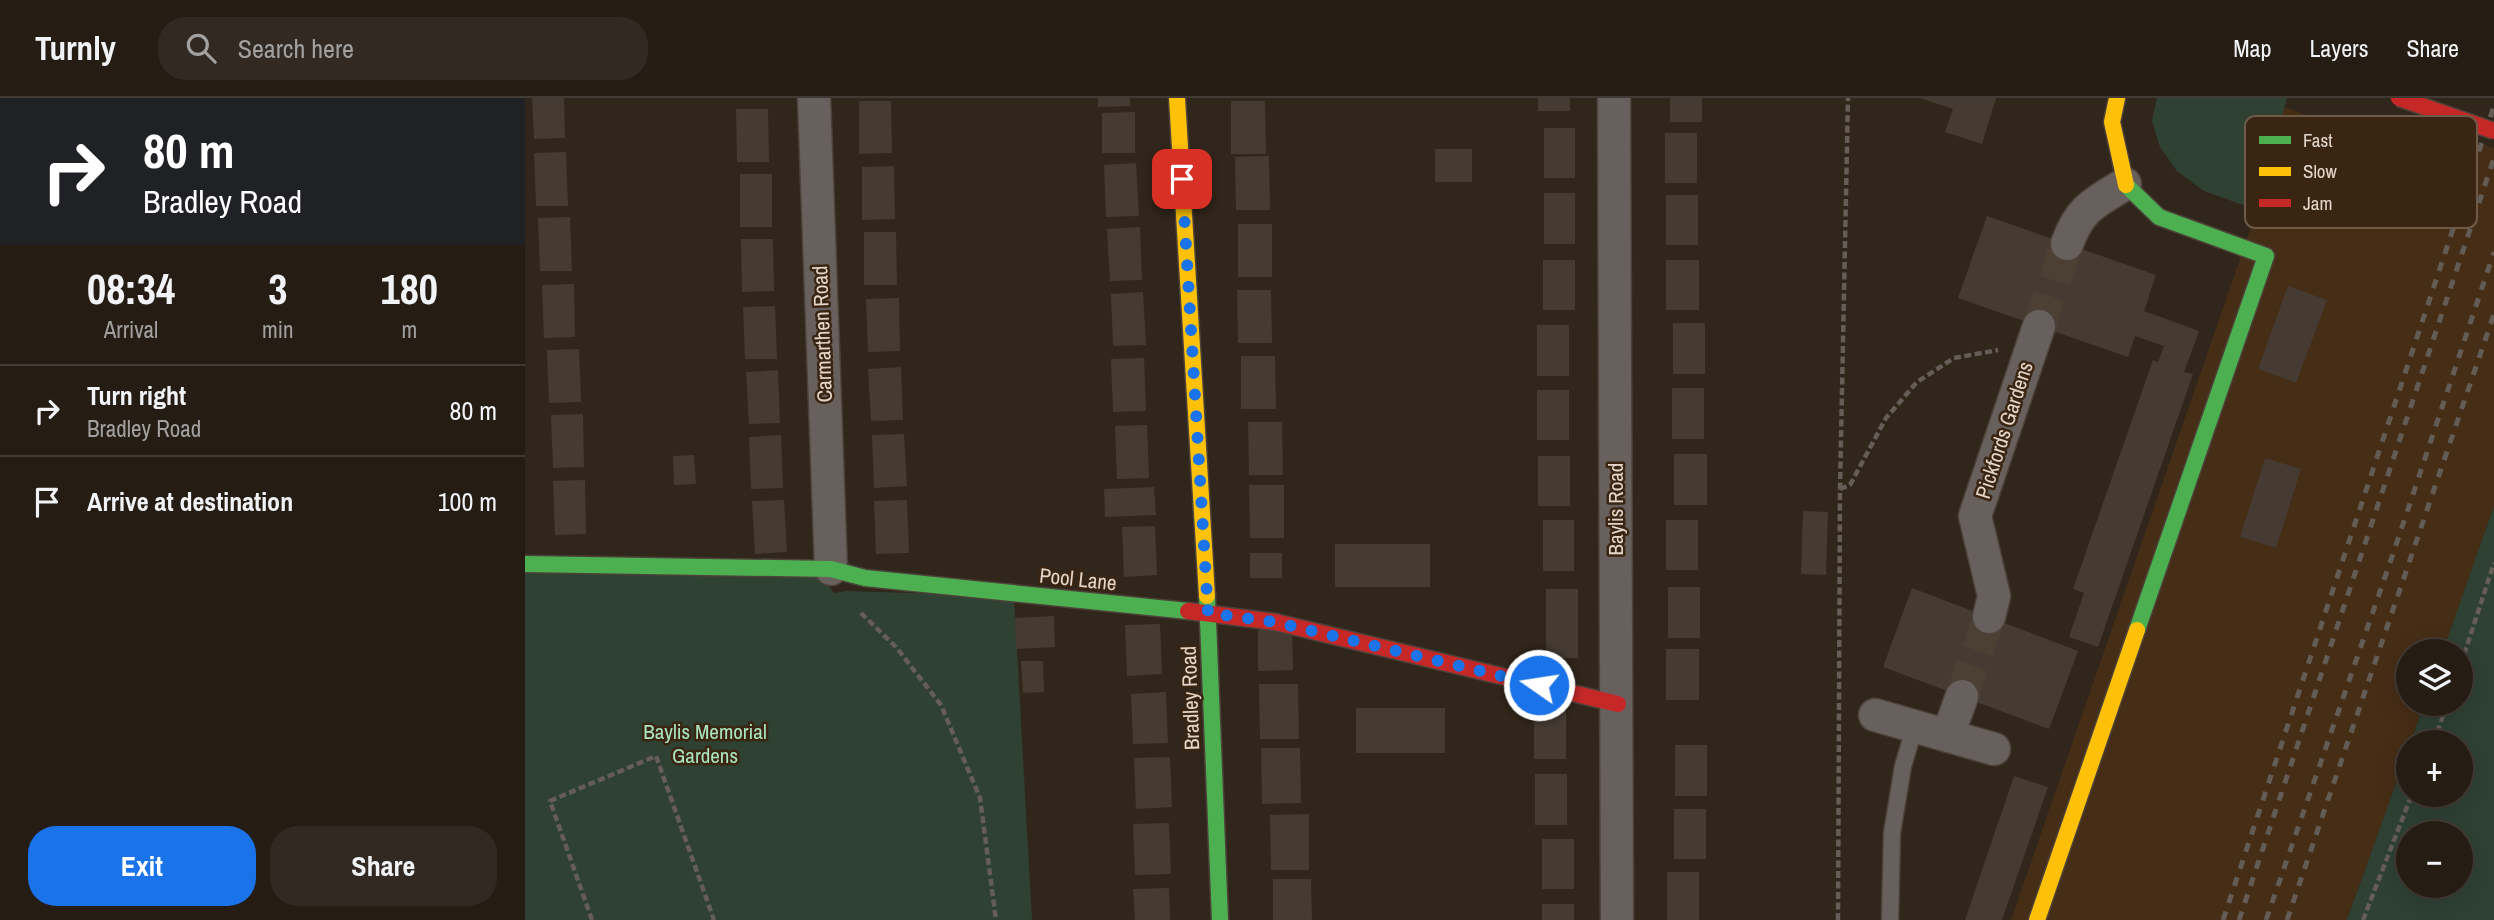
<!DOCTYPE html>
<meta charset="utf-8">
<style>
:root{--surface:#251c14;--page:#312922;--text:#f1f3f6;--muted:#a3a1a0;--line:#423a34;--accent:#1a73e8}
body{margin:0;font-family:"Archivo Narrow",sans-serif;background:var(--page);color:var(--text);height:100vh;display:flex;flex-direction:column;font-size:26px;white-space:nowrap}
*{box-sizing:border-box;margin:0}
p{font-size:23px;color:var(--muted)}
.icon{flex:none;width:38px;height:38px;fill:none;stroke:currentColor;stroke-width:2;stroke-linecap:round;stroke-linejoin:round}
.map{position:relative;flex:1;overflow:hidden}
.details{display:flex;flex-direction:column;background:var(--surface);width:525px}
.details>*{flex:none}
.top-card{background:#202124;color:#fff;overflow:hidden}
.buttons{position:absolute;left:1871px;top:541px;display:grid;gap:14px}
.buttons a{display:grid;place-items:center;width:77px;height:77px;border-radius:50%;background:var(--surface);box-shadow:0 7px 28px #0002,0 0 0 2px var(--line);font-size:35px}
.pin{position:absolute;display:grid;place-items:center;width:60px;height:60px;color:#fff;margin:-30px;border-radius:14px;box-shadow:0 4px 10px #0006}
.me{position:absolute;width:77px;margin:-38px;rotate:283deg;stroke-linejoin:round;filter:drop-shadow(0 0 5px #0008)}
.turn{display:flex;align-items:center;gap:24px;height:147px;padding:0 28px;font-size:32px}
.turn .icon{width:91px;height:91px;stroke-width:2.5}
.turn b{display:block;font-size:49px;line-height:60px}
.eta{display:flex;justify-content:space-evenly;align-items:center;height:119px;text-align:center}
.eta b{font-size:42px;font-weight:800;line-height:49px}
.cta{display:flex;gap:14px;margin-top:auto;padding:14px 28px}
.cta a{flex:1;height:80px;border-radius:28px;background:var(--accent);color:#fff;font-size:28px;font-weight:800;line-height:80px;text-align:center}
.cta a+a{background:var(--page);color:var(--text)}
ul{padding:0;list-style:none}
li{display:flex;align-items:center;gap:21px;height:91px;padding:0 28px;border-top:2px solid var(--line)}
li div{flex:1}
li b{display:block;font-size:26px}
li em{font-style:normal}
header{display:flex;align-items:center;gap:42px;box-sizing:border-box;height:98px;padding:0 35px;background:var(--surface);border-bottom:2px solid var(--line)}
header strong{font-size:33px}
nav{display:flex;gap:38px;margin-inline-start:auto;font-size:24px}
.search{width:490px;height:63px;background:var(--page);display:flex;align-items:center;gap:18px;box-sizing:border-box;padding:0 24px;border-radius:28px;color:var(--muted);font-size:26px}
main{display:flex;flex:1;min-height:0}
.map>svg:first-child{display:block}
.built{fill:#462d16}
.green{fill:#2e4133;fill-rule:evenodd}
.building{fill:#453b33}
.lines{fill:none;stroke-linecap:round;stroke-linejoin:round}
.street-tunnel{stroke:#4c4035;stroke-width:32;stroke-dasharray:32 16;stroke-linecap:butt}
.lane-casing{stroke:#4c4239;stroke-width:19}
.street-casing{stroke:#4c4239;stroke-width:35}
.fast-casing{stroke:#4c4239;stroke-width:19}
.slow-casing{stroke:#4c4239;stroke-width:19}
.jam-casing{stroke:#4c4239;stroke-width:19}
.path{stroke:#655d57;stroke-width:4.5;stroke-dasharray:7 3.5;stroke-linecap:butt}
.lane{stroke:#67605c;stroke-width:16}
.street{stroke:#67605c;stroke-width:32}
.fast{stroke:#4caf50;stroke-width:16}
.slow{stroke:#ffc107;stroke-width:16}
.jam{stroke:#c62828;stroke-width:16}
.rail{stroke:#635c55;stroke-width:5;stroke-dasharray:9 9;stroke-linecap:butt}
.jam-bridge-casing{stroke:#4c4239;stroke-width:19;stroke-linecap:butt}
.jam-bridge{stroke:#c62828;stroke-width:16}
.route{stroke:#1a73e8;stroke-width:12;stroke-dasharray:0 21.6}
.labels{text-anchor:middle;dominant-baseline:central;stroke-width:5;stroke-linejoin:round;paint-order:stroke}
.street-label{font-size:21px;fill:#e3d5c9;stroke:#3a2512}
.park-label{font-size:21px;fill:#aae4bf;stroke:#3a2512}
.key{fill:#3a2512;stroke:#6d5a49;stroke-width:2}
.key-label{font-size:19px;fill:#e3d5c9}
</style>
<header>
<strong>Turnly</strong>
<div class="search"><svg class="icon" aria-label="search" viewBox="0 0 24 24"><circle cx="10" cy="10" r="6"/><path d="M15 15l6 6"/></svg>Search here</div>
<nav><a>Map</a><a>Layers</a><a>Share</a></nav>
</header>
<main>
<section class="details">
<div class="top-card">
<div class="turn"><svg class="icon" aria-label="right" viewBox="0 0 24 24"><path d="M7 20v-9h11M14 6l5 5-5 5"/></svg><div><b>80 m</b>Bradley Road</div></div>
</div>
<div class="eta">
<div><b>08:34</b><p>Arrival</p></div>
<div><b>3</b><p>min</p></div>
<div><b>180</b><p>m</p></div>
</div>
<ul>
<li><svg class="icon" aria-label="right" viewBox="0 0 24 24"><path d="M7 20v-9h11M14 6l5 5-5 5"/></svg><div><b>Turn right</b><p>Bradley Road</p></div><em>80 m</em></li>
<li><svg class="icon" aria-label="arrive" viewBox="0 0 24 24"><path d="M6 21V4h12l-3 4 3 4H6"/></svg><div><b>Arrive at destination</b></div><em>100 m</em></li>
</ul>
<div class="cta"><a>Exit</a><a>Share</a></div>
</section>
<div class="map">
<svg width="1969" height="822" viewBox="0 0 1969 822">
<rect width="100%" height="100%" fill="#31261b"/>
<polygon class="built" points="1759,9 1797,23 1801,33 1890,74 1912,31 1969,50 1969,408 1918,553 1883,553 1883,606 1899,606 1886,644 1883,644 1883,652 1822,822 1486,822 1731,115"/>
<g class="green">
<polygon points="1632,0 1762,0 1732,112 1679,93 1652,73 1635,49 1627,23"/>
<path d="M1969 408V822H1822L1883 652V696H1936V644H1886L1899 606H1936V553H1918ZM1936 735V788H1883V735Z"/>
<polygon points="0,472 295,476 309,495 321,493 489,498 507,822 0,822"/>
</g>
<g class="building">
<polygon points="7,0 39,0 40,40 9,41"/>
<polygon points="573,0 605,0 605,8 573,9"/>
<rect x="1013" y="0" width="32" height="13"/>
<rect x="1145" y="0" width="32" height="24"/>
<polygon points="1395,0 1471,0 1457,46 1420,34 1428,11"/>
<polygon points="334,3 366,3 367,55 334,56"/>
<polygon points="706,3 740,3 741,56 706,56"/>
<polygon points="211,11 243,11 244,64 212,64"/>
<polygon points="610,14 610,55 577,55 577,15"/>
<rect x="1019" y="30" width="31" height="50"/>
<rect x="1140" y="35" width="32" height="50"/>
<rect x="910" y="51" width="37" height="33"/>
<polygon points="41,54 43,108 11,108 9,55"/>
<polygon points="744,58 745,112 711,112 710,59"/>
<polygon points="611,65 614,118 581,119 579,67"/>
<polygon points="369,68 370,121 337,122 337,69"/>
<rect x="215" y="76" width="32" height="53"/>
<rect x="1019" y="95" width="31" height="51"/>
<rect x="1141" y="97" width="32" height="50"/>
<polygon points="1462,118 1631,177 1619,213 1674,233 1659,274 1668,276 1573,549 1544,539 1559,495 1548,491 1628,262 1633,264 1639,248 1610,238 1603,259 1433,200"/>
<polygon points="45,119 47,173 15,173 13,120"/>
<rect x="713" y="126" width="34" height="53"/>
<polygon points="615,129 617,182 585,183 582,131"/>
<polygon points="339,134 371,134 372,187 339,187"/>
<polygon points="216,141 248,141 249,193 217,194"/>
<rect x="1018" y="162" width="32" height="50"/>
<rect x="1141" y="162" width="33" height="50"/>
<polygon points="49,186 50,239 19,240 17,187"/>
<polygon points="1763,188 1802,202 1771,285 1733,271"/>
<polygon points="712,192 746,192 747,245 713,245"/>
<polygon points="618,194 621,247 588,248 586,196"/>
<polygon points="374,200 375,253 343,254 341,201"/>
<polygon points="250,208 252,261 220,261 218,209"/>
<rect x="1148" y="225" width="32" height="51"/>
<rect x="1012" y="227" width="32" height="51"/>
<polygon points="54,251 56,304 24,305 22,252"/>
<polygon points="716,258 750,258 751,311 716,311"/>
<polygon points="619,260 621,313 588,314 586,261"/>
<polygon points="376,269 378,322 346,323 343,271"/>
<polygon points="253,272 255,325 224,326 221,274"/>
<rect x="1147" y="290" width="32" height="51"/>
<rect x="1012" y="292" width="32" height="50"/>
<polygon points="58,316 59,369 28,370 26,317"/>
<polygon points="723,324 757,324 758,377 724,377"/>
<polygon points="622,327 624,380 592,381 590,328"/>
<polygon points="379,336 382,388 349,390 347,337"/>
<polygon points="256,337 258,390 226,391 224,339"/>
<rect x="1149" y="356" width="33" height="51"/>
<polygon points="169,357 171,386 149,387 148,358"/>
<rect x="1013" y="358" width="32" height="50"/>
<polygon points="1740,360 1776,371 1751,450 1715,439"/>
<polygon points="60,382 61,436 30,437 28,383"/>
<polygon points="724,387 759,387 759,440 725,440"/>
<polygon points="629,389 631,417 580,419 579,391"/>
<polygon points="259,402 262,454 230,456 227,403"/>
<polygon points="382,402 384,455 351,456 349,403"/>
<polygon points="1278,413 1303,414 1301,477 1276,476"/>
<rect x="1018" y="422" width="31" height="51"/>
<rect x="1141" y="422" width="32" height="50"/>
<polygon points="630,428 632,477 599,479 597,429"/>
<rect x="810" y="446" width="95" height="43"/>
<rect x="725" y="455" width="32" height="25"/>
<rect x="1143" y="489" width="32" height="51"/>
<polygon points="1387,490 1553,553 1524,631 1358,569"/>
<rect x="1021" y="491" width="32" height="69"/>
<polygon points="529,518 530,549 491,551 490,520"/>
<polygon points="635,526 637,576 602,578 600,527"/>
<polygon points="767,531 768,572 733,573 733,532"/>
<rect x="1141" y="551" width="33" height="51"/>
<polygon points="496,563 518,563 519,594 498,595"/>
<polygon points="734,586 773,586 774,641 735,641"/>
<polygon points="641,594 643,645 608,646 606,596"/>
<rect x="1009" y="596" width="32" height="65"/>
<rect x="831" y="610" width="89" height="45"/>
<rect x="1150" y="647" width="32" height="51"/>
<polygon points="736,650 775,650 776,705 737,706"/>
<polygon points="645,659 647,709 611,711 609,660"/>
<rect x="1010" y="676" width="32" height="51"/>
<polygon points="1489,678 1523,689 1477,822 1440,822"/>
<rect x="1149" y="711" width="32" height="50"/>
<polygon points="784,716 784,772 746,772 745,717"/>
<polygon points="644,725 646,776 610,777 608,726"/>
<rect x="1017" y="741" width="32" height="50"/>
<rect x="1142" y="774" width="32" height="48"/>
<polygon points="748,781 786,781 787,822 748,822"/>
<polygon points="644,790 645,822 610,822 608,791"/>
<rect x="1017" y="806" width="32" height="16"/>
</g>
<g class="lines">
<g class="street-tunnel">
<polyline points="1514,228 1542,146"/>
<polyline points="1437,598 1464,519"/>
</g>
<defs>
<polyline id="lane" points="1365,822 1367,735 1378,668 1390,628"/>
<g id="street">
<polyline points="289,0 306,471"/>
<polyline points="1089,0 1092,822"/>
<path d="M1542 146C1555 110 1569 105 1600 86"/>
<polyline points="1464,519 1469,498 1450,418 1514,228"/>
<polyline points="1350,617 1469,651"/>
<polyline points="1423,637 1437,598"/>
</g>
<g id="fast">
<polyline points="1601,87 1634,119 1741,158 1612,532"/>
<polyline points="0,466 306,471 340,480 663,513"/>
<polyline points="682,498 695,822"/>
</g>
<g id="slow">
<polyline points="652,0 682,498"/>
<polyline points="1592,0 1587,24 1601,87"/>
<polyline points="1512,822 1612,532"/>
</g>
<polyline id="jam" points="663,513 750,524 1093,606"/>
</defs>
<use href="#lane" class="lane-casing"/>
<use href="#street" class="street-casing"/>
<use href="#fast" class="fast-casing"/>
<use href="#slow" class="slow-casing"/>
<use href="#jam" class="jam-casing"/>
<g class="path">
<polyline points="1315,391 1325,387 1361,320 1392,284 1429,260 1473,252"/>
<polyline points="336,515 371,549 416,607 455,700 471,822"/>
<polyline points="1936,566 1969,465"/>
<polyline points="1909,644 1922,606"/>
<polyline points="67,822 25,703 131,658 189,822"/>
<polyline points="1313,822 1315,391 1323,0"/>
<polyline points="1838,822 1887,696"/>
</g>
<use href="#lane" class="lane"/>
<use href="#street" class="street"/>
<use href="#fast" class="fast"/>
<use href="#slow" class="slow"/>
<use href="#jam" class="jam"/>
<g class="rail">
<polyline points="1698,822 1969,8"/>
<polyline points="1714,822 1969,60"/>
<polyline points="1741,822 1868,456 1969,154"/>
<polyline points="1762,822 1969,216"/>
</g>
<defs>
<polyline id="jam-bridge" points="1874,0 1969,33"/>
</defs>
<use href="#jam-bridge" class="jam-bridge-casing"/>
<use href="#jam-bridge" class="jam-bridge"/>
</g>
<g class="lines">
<polyline class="route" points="657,81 683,515 750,524 1014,587"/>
</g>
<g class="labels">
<g class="street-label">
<text transform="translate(297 236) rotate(-92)">Carmarthen Road</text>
<text transform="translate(1479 332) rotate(-72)">Pickfords Gardens</text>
<text transform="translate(1090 411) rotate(-90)">Baylis Road</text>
<text transform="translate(553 481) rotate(6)">Pool Lane</text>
<text transform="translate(665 600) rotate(-92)">Bradley Road</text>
</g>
<g class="park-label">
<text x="180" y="633">Baylis Memorial<tspan x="180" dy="24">Gardens</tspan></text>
</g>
</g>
<rect x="1720" y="18" width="232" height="112" rx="10" class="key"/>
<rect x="1734" y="38" width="32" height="8" fill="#4caf50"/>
<rect x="1734" y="69" width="32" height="9" fill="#ffc107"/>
<rect x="1734" y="101" width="32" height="8" fill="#c62828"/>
<g class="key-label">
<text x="1778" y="49">Fast</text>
<text x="1778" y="80">Slow</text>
<text x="1778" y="112">Jam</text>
</g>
</svg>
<div class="buttons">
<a><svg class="icon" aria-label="layers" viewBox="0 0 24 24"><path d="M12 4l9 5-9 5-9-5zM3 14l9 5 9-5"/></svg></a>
<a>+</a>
<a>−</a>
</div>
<div class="pin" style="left:657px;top:81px;background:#d93025"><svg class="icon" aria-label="arrive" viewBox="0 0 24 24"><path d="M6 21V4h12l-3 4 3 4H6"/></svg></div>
<svg class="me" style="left:1014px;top:587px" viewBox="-20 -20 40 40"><circle r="17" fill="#1a73e8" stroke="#fff" stroke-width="3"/><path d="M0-11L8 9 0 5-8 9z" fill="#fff"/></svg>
</div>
</main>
